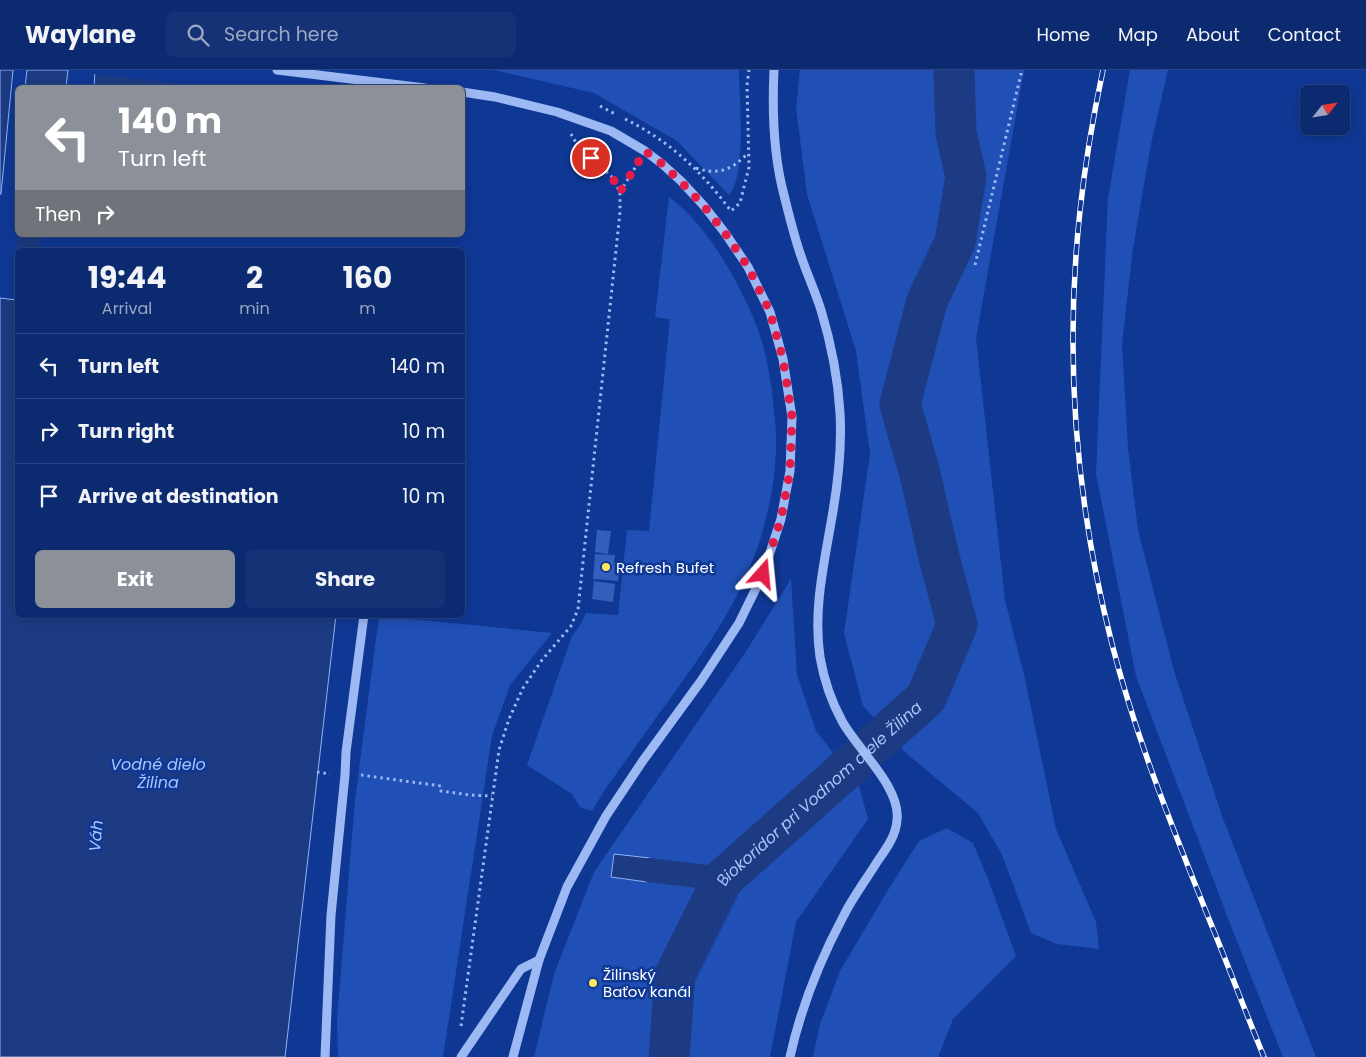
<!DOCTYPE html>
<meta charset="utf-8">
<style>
:root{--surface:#0b2a70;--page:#143275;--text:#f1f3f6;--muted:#9aa7c3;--line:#2b4683;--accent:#8c9099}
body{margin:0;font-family:Poppins,sans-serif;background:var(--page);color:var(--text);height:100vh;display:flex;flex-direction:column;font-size:19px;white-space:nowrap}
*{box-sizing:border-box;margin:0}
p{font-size:16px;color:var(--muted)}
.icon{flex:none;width:28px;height:28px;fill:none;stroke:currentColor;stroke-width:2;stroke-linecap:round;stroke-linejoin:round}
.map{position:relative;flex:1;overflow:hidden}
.sheet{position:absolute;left:15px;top:178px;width:450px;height:370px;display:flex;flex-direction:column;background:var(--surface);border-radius:8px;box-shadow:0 2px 12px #0003,0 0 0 1px var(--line)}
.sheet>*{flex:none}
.banner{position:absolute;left:15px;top:15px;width:450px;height:152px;border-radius:8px;box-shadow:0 2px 12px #0003,0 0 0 1px var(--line);background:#8c9099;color:#fff;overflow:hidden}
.needle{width:32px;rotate:60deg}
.buttons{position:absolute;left:1300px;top:15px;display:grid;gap:10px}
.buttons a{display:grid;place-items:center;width:50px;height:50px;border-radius:8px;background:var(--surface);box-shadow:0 2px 12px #0003,0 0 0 1px var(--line);font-size:25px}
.pin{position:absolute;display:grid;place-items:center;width:42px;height:42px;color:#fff;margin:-21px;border:2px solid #fff;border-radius:50%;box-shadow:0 1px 5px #0007}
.me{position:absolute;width:55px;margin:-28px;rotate:18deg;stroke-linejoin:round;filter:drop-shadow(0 0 4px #0008)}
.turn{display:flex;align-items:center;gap:18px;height:105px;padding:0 20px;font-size:22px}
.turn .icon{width:65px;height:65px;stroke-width:2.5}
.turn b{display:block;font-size:35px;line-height:42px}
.then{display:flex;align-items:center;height:48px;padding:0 20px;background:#0003;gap:10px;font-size:19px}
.eta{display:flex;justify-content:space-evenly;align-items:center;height:85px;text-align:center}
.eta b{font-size:30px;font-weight:700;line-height:35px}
.action{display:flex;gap:10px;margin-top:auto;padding:10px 20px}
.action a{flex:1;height:58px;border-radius:8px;background:var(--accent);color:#fff;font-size:20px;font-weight:700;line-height:58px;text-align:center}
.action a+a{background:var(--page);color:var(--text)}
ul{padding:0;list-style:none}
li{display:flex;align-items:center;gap:15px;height:65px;padding:0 20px;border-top:1px solid var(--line)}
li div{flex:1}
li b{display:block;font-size:19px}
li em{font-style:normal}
header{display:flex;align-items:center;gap:30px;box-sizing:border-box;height:70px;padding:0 25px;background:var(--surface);border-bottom:1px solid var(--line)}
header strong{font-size:24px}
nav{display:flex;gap:28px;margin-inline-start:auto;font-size:18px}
.search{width:350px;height:45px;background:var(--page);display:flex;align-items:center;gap:12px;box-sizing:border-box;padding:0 18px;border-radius:8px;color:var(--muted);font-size:19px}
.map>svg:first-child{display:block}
.green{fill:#2050b5}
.water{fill:#1c3b82;stroke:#8eb2f8}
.pier{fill:#0f3895}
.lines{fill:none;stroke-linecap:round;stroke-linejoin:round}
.canal{stroke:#1c3b82;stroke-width:24}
.river{stroke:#1c3b82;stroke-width:41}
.building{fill:#335ebc}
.path{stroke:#9db9f4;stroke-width:3;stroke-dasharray:2.5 4;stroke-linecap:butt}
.minor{stroke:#9db9f4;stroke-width:9}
.rail-casing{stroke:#fff;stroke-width:5.5}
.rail{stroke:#0f3895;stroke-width:4;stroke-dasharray:11;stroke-linecap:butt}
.route{stroke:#e11d48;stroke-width:9;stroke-dasharray:0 16.2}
.poi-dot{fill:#ffe660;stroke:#0f3895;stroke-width:2}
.labels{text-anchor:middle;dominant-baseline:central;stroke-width:5;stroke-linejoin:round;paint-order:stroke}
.poi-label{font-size:15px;fill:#fff;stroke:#0f3895;text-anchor:start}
.water-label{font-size:16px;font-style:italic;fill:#a9c4fb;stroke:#0f3895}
</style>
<header>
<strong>Waylane</strong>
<div class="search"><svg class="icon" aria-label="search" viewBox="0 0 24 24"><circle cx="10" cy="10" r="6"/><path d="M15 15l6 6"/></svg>Search here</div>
<nav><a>Home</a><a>Map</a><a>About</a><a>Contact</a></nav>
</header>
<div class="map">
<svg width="1366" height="987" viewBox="0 0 1366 987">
<rect width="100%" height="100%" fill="#0f3895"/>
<g class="green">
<path d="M494 0H739C739 28 747 105 729 125L677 71 594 23Z"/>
<polygon points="800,0 1024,0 976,268 1005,530 1025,609 1056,759 1096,852 1099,879 1057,874 1031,863 1002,785 978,743 907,684 863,636 844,563 870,384 856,281 807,124 796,38"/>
<polygon points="1130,0 1168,0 1151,74 1133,178 1122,274 1128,378 1138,460 1174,601 1222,746 1316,987 1283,987 1231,856 1136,606 1096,404 1108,128"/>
<path d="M669 127C703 152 730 197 748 236 764 269 771 304 774 341 775 350 776 359 776 368 777 410 765 465 747 504 728 548 700 587 672 626 649 657 627 689 604 721L592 741 580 737 572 724 527 695 572 566 580 555 586 543 618 545 627 460 649 461 670 249 655 247Z"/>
<polygon points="791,509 797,605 816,661 859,716 868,749 796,852 770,987 534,987 554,904 594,802 745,583"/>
<polygon points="379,546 552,563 510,615 492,666 443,987 338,987 337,950 355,730"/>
<polygon points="947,758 973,773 988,809 1016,886 953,949 938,987 813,987 820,954 840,901 891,815 919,771"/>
</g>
<g class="water">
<polygon points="0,0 13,0 1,124 0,124"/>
<polygon points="27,0 68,0 66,17 25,18"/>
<polygon points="95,0 215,0 213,17 94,18"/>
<polygon points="0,228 17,230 18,545 336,545 285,987 0,987"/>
<polygon points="614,784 650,788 647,812 611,807"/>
</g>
<polygon class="pier" points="93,0 217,0 216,17 92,4"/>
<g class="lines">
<g class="canal">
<polyline points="28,180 30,165"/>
<polyline points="649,800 723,809"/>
</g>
<path class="river" id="s1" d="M669 987 675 905 723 809 926 628 957 555 939 487 920 404 900 334 927 231 955 172 966 107 956 63 954 0"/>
</g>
<g class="building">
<polygon points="597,460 611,461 608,484 595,482"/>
<polygon points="595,484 615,485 614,492 620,493 618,511 593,509"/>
<polygon points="594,511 615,514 613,532 592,529"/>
</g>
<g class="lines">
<g class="path">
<polyline points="600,36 617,45"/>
<path d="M625 49C671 72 701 101 731 141L740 133 749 97 747 15 749 0"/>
<path d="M696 98C719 106 733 99 748 83"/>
<polyline points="620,122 638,93"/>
<polyline points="975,195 1022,0"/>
<polyline points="317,702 330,704"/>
<polyline points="361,705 441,716 441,721 470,725 492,726"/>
<polyline points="461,956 499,680 509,649 523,618 542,590 571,556 578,539 620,142 620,122 612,107 578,76 571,64"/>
</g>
<g class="minor">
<polyline points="277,0 425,18"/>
<path d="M774 0C772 42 773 84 784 125 789 145 794 166 801 186 807 204 815 221 821 240 831 273 838 308 840 343 842 377 838 413 832 447 824 494 813 540 820 587 824 610 831 631 842 651 857 679 901 717 897 750 896 766 886 779 877 792 866 810 853 827 844 845 820 890 801 937 790 987"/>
<polyline points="462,22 495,27 557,42 611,61 645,81 661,93 681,111 704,136 725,163 748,197 770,242 783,289 792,347 790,401 781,449 763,504 739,553 701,611 642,692 606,746 567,817 539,890 513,987"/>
<polyline points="325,987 331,845 345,705 346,682 364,545"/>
<polyline points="461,987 521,899 539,890"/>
</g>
<defs>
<path id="rail" d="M1103 0C1093 47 1085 94 1080 141 1064 286 1076 433 1112 574 1136 668 1173 759 1209 849 1228 895 1245 941 1264 987"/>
</defs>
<use href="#rail" class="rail-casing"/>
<use href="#rail" class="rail"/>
</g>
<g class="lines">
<polyline class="route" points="591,88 612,107 620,122 645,81 661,93 680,111 704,136 725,163 748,197 770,242 783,289 792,347 790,401 781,449 763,504"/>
</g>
<g class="poi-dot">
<circle cx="606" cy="497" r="5"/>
<circle cx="593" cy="913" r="5"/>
</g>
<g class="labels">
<g class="poi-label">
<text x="616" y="497">Refresh Bufet</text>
<text x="603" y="904">Žilinský<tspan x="603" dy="17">Baťov kanál</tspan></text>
</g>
<g class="water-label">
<text x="158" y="694">Vodné dielo<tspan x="158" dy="18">Žilina</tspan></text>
<text stroke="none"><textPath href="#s1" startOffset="318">Biokoridor pri Vodnom diele Žilina</textPath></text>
<text transform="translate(96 766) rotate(-85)">Váh</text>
</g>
</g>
</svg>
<div class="buttons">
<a><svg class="needle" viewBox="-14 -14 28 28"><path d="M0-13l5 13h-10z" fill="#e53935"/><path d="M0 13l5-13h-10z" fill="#9aa7c3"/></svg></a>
</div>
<div class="pin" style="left:591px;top:88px;background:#d93025"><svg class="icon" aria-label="arrive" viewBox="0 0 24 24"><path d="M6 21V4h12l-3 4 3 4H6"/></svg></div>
<svg class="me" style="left:763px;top:504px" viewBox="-20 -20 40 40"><path d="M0-17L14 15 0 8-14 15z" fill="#e11d48" stroke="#fff" stroke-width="4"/></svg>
<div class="banner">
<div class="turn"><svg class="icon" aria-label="left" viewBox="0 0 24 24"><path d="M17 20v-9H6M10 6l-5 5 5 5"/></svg><div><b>140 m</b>Turn left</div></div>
<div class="then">Then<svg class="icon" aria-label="right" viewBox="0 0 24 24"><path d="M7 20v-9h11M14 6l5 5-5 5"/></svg></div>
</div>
<section class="sheet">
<div class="eta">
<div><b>19:44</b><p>Arrival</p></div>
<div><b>2</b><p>min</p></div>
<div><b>160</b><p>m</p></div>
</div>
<ul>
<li><svg class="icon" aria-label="left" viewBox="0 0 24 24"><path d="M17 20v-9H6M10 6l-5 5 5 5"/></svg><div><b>Turn left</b></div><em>140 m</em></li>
<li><svg class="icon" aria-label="right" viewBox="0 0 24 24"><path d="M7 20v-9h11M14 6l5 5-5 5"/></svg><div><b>Turn right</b></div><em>10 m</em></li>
<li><svg class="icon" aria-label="arrive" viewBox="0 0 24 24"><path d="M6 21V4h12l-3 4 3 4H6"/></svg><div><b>Arrive at destination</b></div><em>10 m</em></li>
</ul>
<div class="action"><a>Exit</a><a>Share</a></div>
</section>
</div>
